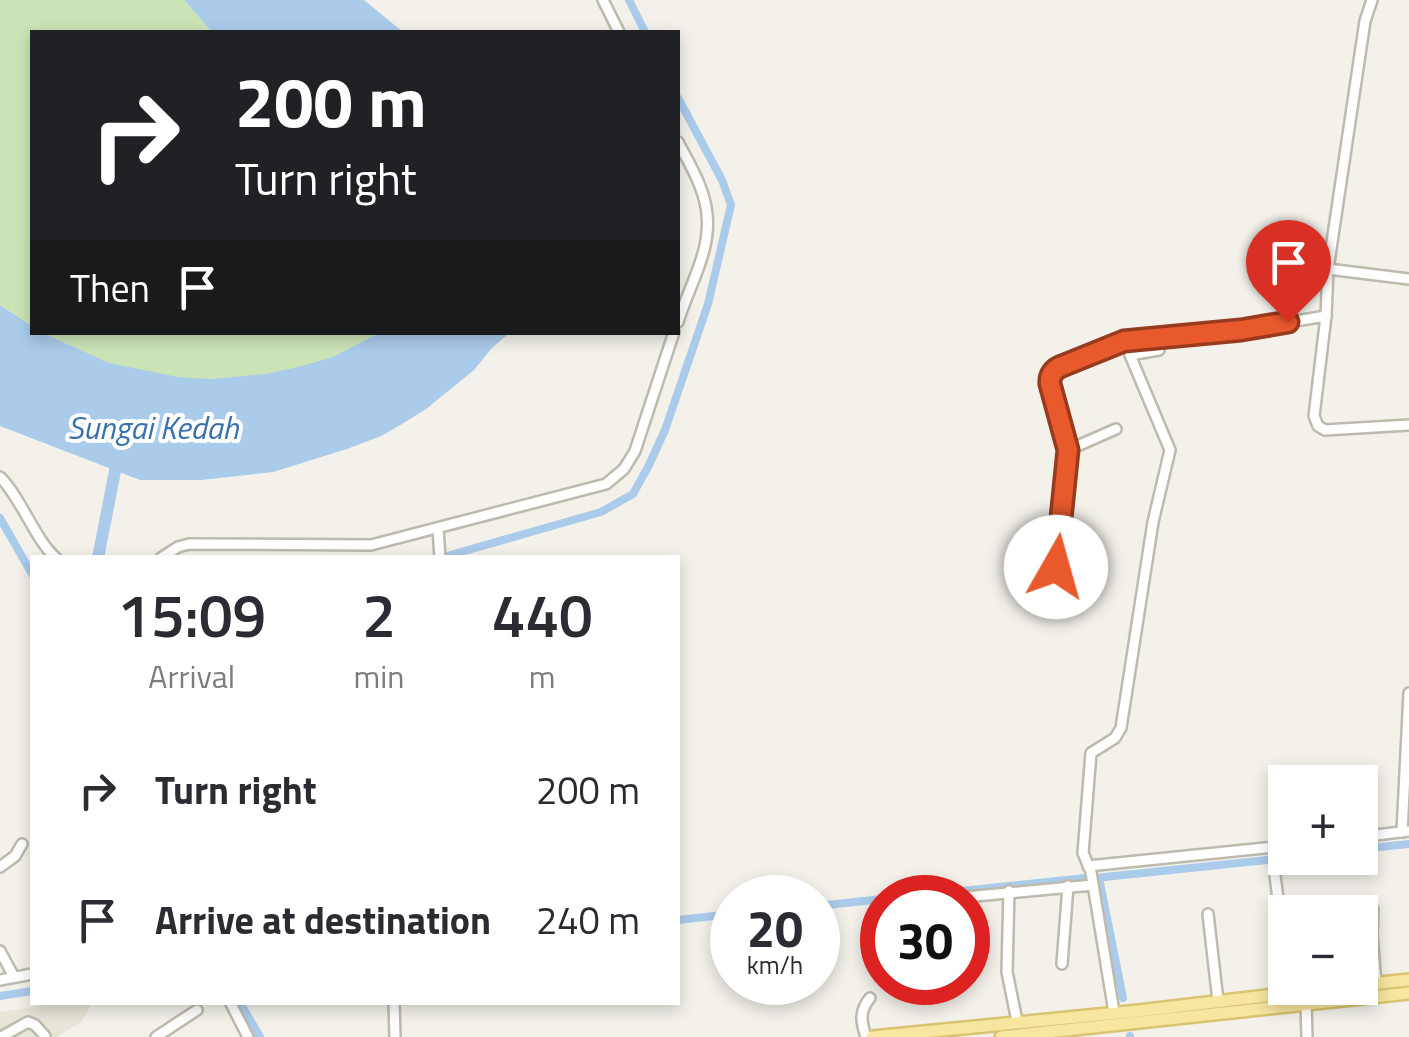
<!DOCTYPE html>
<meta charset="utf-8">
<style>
:root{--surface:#fff;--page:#f2f2f3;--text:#2b2b33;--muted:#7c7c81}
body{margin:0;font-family:"Titillium Web",sans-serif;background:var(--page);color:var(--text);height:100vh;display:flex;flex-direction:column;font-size:38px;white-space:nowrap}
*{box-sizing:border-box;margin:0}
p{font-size:32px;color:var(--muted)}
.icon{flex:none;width:55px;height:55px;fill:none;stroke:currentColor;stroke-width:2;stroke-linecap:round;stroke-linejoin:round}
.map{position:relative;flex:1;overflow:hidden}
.panel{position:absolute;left:30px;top:555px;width:650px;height:450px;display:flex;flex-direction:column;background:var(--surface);border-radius:0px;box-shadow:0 5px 15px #0003}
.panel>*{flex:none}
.hud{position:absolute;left:30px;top:30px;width:650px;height:305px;border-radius:0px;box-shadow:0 5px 15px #0003;background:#202124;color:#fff;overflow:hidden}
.controls{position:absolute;left:1268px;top:765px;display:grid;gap:20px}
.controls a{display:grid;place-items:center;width:110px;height:110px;border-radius:0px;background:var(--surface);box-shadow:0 5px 15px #0003;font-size:50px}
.speed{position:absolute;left:710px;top:875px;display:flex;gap:20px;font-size:50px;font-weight:700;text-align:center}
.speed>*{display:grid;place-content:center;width:130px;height:130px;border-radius:50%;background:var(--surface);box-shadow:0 5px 15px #0003;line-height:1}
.speed small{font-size:25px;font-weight:400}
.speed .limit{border:15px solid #d22;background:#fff;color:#111}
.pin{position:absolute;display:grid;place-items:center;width:85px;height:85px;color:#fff;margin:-102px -42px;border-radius:50% 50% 50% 0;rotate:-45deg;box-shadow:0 0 10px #0007}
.pin .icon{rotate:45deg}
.me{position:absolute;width:110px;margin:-55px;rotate:7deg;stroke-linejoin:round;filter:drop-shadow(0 0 8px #0008)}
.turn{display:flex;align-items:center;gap:35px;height:210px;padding:0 40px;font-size:45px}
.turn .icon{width:130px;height:130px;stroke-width:2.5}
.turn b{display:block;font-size:70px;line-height:85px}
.then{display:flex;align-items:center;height:95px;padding:0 40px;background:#0003;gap:20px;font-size:38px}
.eta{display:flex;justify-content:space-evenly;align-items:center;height:170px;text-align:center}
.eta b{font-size:60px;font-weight:600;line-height:70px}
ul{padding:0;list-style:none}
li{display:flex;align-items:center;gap:30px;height:130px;padding:0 40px}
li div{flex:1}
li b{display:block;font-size:38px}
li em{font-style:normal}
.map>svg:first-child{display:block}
.residential{fill:#e7e4d8}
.green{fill:#cbe4b6}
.water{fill:#abcbeb}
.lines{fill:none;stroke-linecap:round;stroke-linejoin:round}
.canal{stroke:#abcbeb;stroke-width:8}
.river{stroke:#abcbeb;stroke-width:12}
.minor-casing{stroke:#bebaad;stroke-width:14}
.major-casing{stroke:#dac471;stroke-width:16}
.minor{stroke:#fff;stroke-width:9}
.major{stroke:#f6e6a0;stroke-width:11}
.route-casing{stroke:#973a1d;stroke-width:25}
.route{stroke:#e8592c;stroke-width:18}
.labels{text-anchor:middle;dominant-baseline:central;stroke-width:8;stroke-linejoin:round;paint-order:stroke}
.water-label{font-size:32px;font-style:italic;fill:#3a71ab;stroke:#fff}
</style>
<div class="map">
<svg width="1409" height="1037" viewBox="0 0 1409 1037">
<rect width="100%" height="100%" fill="#f3f1ea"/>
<polygon class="residential" points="57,1003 92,1003 82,1021 57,1037 0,1037 0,1012"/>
<g class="green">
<polygon points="0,0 184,0 212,32 32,32 32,326 0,305"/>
<path d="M43 333H379C364 342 349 351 332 358 266 382 172 388 106 362 85 353 64 342 43 333Z"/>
</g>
<g class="water">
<polygon points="184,0 364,0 403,32 212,32"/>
<polygon points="0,305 32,326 32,332 43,333 109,363 178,377 212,379 265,374 298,367 333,357 379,333 509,333 492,348 474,370 426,409 402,424 381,436 347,449 273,472 201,480 140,480 0,426"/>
</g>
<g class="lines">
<g class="canal">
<polyline points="629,0 645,32"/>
<polyline points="0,518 32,574"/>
<polyline points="440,558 601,512 633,494 649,465 665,430 708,304 731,205 722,180 678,98"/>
<polyline points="1360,849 1409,844"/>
<polyline points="1095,878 1286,858"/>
<polyline points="1099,878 1123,998"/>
<polyline points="897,898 1085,878"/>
<polyline points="818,906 882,899"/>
<polyline points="678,920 732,914"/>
<polyline points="0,996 32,991"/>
<polyline points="1130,1036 1130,1037"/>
</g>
<g class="river">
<polyline points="98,558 115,471 115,456"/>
<polyline points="237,1002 258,1037"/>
</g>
<defs>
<g id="minor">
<polyline points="603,0 619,32"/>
<polyline points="1372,0 1365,21 1328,269 1326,316 1314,416 1318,426 1325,430 1409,425"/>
<path d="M678 142C689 163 702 184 706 207 714 248 689 285 678 322"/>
<polyline points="1328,269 1409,279"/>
<polyline points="1068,450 1116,429"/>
<path d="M0 477C22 499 35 540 56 558"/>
<polyline points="438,528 440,558"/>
<polyline points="161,558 178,547 189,544 371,545 606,484 624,469 635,451 674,332"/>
<path d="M1056 567 1068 450 1051 384C1049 375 1054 369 1062 366L1124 341 1241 330 1326 316"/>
<polyline points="1402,832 1409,693"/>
<polyline points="1360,837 1409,831"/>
<polyline points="1088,866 1285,846"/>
<polyline points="0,867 15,856 22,844"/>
<polyline points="1275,875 1285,957"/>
<polyline points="1009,891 1007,972 1017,1021"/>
<polyline points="955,898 1093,885"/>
<polyline points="1373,909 1372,935 1376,983"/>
<polyline points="1208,914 1218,1001"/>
<polyline points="0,951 14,977"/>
<polyline points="880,952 882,922"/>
<polyline points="1062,964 1068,886"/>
<polyline points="0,980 32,974"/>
<polyline points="230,1002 248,1037"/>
<polyline points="394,1002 395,1037"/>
<polyline points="1306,1004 1307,1037"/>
<polyline points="1114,1012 1091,872 1083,853 1091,753 1115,738 1121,728 1153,522 1170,450 1130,355 1159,350"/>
<polyline points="1,1037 28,1022 35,1025 45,1036"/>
<polyline points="156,1037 197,1010"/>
<path d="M866 1037C861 1022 859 1011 870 998"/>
</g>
<g id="major">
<polyline points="1360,985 1409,980"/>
<polyline points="872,1037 1138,1011 1333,988"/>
<polyline points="1001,1037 1409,993"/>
</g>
</defs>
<use href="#minor" class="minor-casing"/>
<use href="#major" class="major-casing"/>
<use href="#minor" class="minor"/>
<use href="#major" class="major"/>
</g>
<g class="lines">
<defs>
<path id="route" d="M1056 567 1068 450 1050 384C1049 375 1054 369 1062 366L1124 341 1241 330 1288 322"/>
</defs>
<use href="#route" class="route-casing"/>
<use href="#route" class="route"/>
</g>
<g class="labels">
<g class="water-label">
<text x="153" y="427">Sungai Kedah</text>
</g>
</g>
</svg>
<div class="controls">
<a>+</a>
<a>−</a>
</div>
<div class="speed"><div>20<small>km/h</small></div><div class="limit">30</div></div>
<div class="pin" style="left:1288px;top:322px;background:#d93025"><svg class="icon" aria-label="arrive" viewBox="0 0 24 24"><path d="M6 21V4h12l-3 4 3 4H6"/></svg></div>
<svg class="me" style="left:1056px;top:567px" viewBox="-20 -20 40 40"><circle r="19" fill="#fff"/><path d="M0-13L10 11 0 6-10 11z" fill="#e8592c"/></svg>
<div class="hud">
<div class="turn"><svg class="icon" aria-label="right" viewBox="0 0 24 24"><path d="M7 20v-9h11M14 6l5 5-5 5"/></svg><div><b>200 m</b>Turn right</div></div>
<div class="then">Then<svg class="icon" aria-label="arrive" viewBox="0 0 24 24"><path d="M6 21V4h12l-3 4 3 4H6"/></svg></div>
</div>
<section class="panel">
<div class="eta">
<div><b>15:09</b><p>Arrival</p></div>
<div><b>2</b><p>min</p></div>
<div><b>440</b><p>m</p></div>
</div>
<ul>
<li><svg class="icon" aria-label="right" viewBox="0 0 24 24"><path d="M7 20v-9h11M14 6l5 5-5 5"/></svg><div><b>Turn right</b></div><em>200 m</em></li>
<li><svg class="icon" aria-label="arrive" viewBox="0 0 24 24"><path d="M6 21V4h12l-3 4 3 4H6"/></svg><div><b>Arrive at destination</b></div><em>240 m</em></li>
</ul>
</section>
</div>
